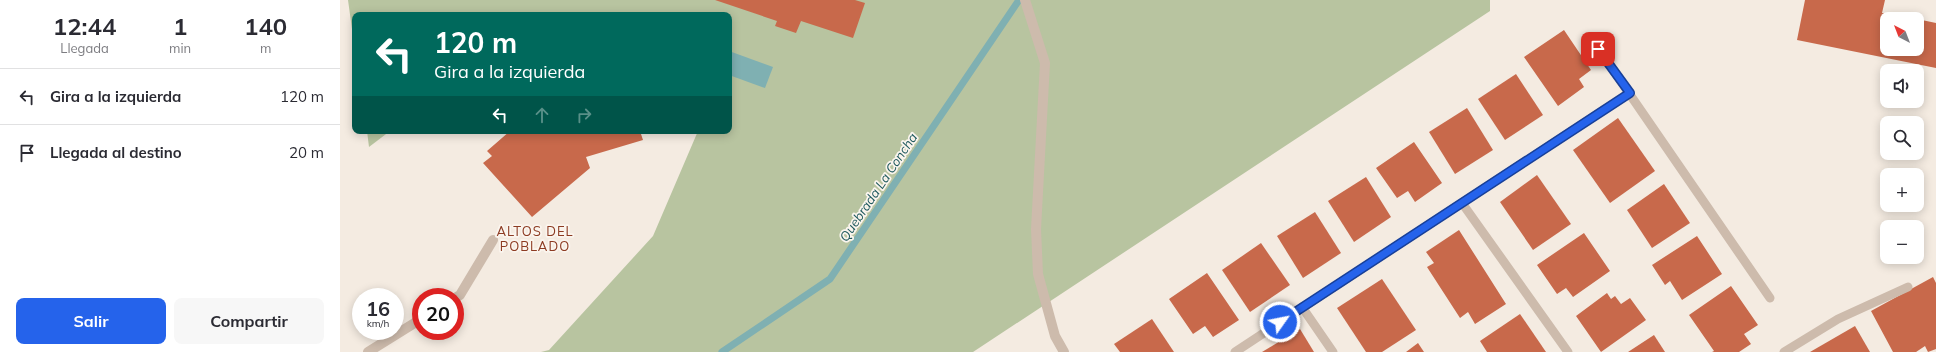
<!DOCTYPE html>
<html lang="es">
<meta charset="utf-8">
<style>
:root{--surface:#fff;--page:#f7f7f7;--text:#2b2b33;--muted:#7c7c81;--line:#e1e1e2;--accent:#2563eb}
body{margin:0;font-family:Mulish,sans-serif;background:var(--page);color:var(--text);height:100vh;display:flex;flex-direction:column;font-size:15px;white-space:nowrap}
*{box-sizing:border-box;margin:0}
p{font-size:13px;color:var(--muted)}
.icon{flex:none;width:22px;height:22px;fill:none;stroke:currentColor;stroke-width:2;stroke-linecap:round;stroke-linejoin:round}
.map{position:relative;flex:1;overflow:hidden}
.drawer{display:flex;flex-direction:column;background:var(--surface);width:340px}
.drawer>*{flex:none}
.banner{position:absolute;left:12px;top:12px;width:380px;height:122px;border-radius:8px;box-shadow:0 2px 10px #0003;background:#00695c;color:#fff;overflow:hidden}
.needle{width:26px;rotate:318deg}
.buttons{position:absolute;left:1540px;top:12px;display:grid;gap:8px}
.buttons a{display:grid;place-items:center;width:44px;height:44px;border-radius:8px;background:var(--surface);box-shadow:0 2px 10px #0003;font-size:20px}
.speed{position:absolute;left:12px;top:288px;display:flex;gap:8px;font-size:20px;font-weight:700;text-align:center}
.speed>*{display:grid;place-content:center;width:52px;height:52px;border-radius:50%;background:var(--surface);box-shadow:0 2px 10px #0003;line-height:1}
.speed small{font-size:10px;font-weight:400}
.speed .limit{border:6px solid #d22;background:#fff;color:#111}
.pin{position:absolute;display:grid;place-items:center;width:34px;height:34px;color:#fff;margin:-17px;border-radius:8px;box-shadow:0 2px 6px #0006}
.me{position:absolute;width:44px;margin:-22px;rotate:57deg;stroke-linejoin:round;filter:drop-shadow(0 0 3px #0008)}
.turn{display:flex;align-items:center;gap:14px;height:84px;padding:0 16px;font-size:18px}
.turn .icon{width:52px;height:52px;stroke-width:2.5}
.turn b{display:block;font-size:28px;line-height:34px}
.lanes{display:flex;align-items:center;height:38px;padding:0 16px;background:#0003;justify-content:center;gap:20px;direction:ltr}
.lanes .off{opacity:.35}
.eta{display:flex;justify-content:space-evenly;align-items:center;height:68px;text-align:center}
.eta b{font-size:24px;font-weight:700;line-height:28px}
.button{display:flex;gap:8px;margin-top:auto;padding:8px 16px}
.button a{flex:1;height:46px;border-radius:8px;background:var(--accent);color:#fff;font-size:16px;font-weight:700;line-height:46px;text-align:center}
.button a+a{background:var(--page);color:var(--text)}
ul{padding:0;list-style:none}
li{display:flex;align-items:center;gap:12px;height:56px;padding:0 16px;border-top:1px solid var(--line)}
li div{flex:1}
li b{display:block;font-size:15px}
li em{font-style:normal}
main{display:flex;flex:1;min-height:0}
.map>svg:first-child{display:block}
.green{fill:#b8c4a0}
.water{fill:#7fb0b2}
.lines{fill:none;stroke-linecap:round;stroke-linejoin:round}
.stream{stroke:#7fb0b2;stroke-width:7}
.building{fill:#c8694b}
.lane{stroke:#cdbbac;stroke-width:9}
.street{stroke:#cdbbac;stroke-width:10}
.route-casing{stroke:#184099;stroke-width:10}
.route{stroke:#2563eb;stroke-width:7}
.labels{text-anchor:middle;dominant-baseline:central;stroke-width:3.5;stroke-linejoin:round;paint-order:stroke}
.water-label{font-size:13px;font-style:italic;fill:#1f5a5e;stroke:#fbf5ee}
.neighbourhood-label{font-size:13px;letter-spacing:1px;fill:#8c3b22;stroke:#fbf5ee}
</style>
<main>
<section class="drawer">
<div class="eta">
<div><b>12:44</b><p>Llegada</p></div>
<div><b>1</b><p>min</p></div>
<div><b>140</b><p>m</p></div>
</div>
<ul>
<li><svg class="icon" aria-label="left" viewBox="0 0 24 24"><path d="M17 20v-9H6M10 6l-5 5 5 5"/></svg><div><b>Gira a la izquierda</b></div><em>120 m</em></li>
<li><svg class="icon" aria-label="arrive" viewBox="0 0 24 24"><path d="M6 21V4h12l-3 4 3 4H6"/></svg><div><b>Llegada al destino</b></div><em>20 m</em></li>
</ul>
<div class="button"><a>Salir</a><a>Compartir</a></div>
</section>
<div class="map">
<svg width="1596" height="352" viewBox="0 0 1596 352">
<rect width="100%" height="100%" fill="#f4ebe1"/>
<g class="green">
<polygon points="8,0 1150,0 1150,11 633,352 201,352 209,350 313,236 358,131 389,131 389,15 15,15 15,51"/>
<polygon points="27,131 50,131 29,147"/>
</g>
<polygon class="water" points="389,51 433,67 425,88 389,75"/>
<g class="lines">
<polyline class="stream" points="382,352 490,279 679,0"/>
</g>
<g class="building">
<polygon points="375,0 515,0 525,3 513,38 461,21 456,33 435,26 437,21"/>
<polygon points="1465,0 1545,0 1542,13 1571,18 1547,19 1547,49 1577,49 1577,19 1596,23 1596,68 1457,40"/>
<polygon points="1224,30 1251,70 1239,79 1244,87 1218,106 1184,57"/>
<polygon points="1176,74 1203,115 1165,140 1138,99"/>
<polygon points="1127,108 1153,150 1115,174 1089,132"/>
<polygon points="1278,118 1315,171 1270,203 1233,150"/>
<polygon points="170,131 300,131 303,140 246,157 250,168 192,217 143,163 152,156 147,151"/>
<polygon points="1074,142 1102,183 1075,202 1068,191 1057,198 1036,168"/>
<polygon points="1197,175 1231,224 1193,250 1160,202"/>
<polygon points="1026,177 1051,217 1014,242 988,201"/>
<polygon points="1324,184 1350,223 1312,248 1287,210"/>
<polygon points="975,212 1001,253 963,278 937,236"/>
<polygon points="1119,230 1166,304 1135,324 1128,312 1120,318 1087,267 1094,263 1086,252"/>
<polygon points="1244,233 1270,271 1233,297 1226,288 1217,294 1197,265"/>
<polygon points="1357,236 1382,274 1342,300 1330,281 1325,285 1312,265"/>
<polygon points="921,243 950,285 910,312 882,270"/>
<polygon points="867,273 899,320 873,337 865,326 853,334 829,299"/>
<polygon points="1593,277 1596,283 1596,349 1588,352 1585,346 1576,352 1553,352 1531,311"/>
<polygon points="1042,279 1076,330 1042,352 1026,352 997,308"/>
<polygon points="1391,286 1418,325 1404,334 1411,344 1399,352 1372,352 1374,351 1349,315"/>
<polygon points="1267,293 1271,299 1275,296 1281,304 1290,298 1306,320 1261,352 1236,316"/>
<polygon points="1180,314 1206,352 1147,352 1140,341"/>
<polygon points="812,319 834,352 780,352 774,344"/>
<polygon points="1515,326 1530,352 1470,352"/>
<polygon points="960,329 974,352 922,352"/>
<polygon points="1314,335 1325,352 1288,352"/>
<polygon points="1078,343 1084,352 1066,352"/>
</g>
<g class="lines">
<g class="lane">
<polyline points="1251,38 1430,298"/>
<polyline points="1122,203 1228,352"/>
<polyline points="962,307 993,352"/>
<polyline points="895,352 1289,93"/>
<polyline points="1444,352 1498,319 1568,287"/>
</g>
<g class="street">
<polyline points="685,0 705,63 696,229 698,274 715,336 724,352"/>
<polyline points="115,298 120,295 153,240"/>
<polyline points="28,352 81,319"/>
</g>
</g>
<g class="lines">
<defs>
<polyline id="route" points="940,322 1290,93 1258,49"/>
</defs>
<use href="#route" class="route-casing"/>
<use href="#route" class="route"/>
</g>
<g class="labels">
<g class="water-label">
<text transform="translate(538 187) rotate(-56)">Quebrada La Concha</text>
</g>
<g class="neighbourhood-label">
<text x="195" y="231">ALTOS DEL<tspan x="195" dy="15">POBLADO</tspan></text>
</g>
</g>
</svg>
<div class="buttons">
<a><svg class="needle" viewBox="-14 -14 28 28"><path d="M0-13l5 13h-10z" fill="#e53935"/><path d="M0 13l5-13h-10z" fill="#7c7c81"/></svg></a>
<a><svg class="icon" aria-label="sound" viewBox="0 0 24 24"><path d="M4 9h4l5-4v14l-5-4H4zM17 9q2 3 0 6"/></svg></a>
<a><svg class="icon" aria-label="search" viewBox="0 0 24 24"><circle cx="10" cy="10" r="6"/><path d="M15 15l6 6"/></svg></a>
<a>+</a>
<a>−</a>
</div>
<div class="speed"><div>16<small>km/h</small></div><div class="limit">20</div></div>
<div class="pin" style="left:1258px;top:49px;background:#d93025"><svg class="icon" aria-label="arrive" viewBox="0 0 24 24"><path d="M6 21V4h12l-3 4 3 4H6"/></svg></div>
<svg class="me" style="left:940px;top:322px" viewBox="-20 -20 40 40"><circle r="17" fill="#2563eb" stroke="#fff" stroke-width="3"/><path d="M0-11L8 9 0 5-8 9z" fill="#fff"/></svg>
<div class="banner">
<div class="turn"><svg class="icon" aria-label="left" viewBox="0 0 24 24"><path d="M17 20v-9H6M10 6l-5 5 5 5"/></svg><div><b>120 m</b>Gira a la izquierda</div></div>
<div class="lanes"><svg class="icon" aria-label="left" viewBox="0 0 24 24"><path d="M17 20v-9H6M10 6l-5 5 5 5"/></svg><svg class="icon off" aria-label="ahead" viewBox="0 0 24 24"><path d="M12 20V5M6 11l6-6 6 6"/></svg><svg class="icon off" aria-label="right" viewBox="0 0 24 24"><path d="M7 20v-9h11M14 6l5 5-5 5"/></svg></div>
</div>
</div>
</main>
